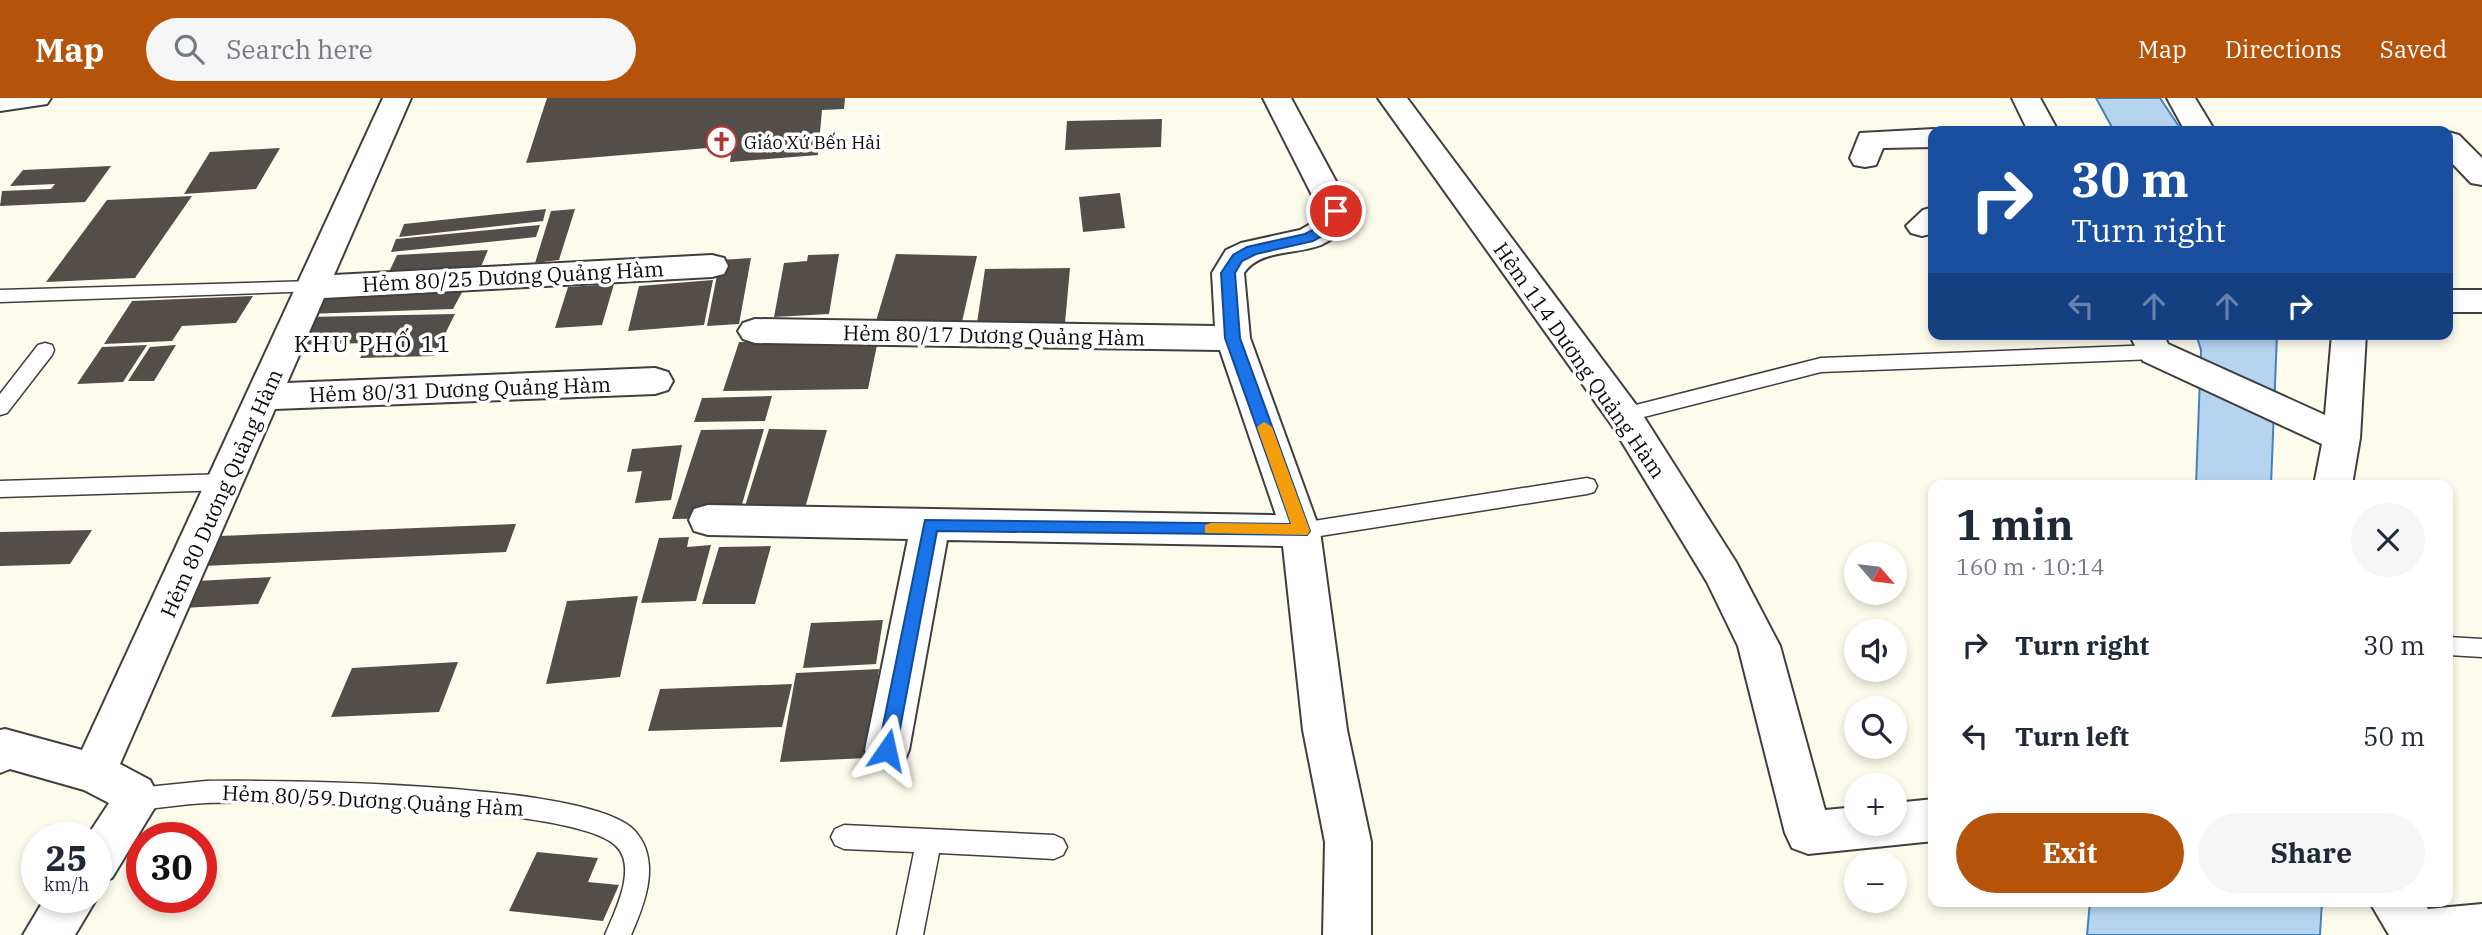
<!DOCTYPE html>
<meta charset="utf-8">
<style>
:root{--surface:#fff;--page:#f6f6f7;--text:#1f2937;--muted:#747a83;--accent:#b45309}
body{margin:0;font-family:"IBM Plex Serif",serif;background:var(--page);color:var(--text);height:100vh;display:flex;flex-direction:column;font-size:26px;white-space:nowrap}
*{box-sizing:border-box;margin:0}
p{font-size:23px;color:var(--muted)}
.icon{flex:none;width:38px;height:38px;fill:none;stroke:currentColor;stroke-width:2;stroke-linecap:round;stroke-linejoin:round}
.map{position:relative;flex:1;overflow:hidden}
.side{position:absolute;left:1928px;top:382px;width:525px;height:427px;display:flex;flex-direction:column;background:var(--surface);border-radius:14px;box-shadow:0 4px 10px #0003}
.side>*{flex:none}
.top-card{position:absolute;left:1928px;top:28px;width:525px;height:214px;border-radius:14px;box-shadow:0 4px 10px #0003;background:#1a4fa0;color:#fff;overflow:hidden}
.needle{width:46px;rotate:118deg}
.controls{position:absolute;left:1844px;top:444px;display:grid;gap:14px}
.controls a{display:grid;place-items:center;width:63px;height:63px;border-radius:50%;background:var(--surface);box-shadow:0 4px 10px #0003;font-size:35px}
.speed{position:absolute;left:21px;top:724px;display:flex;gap:14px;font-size:35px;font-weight:700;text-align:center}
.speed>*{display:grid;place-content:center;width:91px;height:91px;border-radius:50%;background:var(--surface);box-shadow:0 4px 10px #0003;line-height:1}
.speed small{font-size:18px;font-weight:400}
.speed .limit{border:10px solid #d22;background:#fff;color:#111}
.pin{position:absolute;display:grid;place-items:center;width:60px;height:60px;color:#fff;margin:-30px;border:4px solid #fff;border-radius:50%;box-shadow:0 2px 7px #0007}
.me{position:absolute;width:77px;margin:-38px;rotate:11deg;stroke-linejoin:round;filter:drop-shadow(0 0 5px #0008)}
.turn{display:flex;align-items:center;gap:24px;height:147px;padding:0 28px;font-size:32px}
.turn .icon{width:91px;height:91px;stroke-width:2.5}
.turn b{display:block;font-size:49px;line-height:60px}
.lanes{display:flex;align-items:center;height:66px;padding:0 28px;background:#0003;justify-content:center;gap:35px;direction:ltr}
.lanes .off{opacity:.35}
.round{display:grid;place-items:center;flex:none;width:74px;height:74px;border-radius:37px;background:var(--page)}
.overview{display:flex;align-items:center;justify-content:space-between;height:119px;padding:0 28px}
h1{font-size:42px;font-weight:700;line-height:52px}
.primary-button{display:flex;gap:14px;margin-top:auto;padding:14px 28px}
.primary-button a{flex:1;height:80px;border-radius:42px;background:var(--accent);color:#fff;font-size:28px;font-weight:700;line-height:80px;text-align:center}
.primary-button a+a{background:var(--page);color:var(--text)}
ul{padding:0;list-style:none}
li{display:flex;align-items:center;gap:21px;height:91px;padding:0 28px}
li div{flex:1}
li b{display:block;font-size:26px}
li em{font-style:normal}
header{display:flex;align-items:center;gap:42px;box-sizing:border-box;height:98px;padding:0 35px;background:var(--accent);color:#fff}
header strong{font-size:33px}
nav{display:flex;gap:38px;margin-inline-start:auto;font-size:24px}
.search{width:490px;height:63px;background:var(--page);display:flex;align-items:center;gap:18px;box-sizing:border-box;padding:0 24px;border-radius:38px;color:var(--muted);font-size:26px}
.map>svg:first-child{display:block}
.water{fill:#b6d4f0;stroke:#4481bf;stroke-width:2}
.building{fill:#534e49}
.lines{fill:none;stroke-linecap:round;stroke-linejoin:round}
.service-casing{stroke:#3f3f3f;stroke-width:3}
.minor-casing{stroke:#3f3f3f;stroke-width:4}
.service{fill:#fff;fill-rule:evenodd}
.minor{fill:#fff;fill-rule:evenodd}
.route{fill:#1a73e8;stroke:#114b97;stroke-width:2}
.slow{fill:#f59e0b}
.labels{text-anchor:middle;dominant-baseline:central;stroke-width:7;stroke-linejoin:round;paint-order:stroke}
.far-poi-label{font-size:18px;fill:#0c0c0c;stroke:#fff;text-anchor:start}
.street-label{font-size:21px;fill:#0c0c0c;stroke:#fff}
.neighbourhood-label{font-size:23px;letter-spacing:2px;fill:#0c0c0c;stroke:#fff}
</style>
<header>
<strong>Map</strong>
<div class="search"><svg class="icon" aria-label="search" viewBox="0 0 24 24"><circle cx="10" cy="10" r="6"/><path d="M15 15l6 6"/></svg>Search here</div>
<nav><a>Map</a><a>Directions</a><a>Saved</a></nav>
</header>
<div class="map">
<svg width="2482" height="837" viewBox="0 0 2482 837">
<rect width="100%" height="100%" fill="#fdfcec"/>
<g class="water">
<polygon points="2096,0 2160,0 2182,33 2114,33"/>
<polygon points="2196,236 2277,236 2271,387 2196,387 2201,252"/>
<polygon points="2090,803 2322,803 2320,837 2087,837"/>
</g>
<g class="building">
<polygon points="547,0 845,0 844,11 822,12 818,57 730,64 732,48 526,65"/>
<polygon points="1162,21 1161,49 1065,52 1067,23"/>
<polygon points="280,50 256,91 184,96 210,54"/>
<polygon points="111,68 85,104 0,108 2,93 51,91 55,86 10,88 23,72"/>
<polygon points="1120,95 1125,130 1083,134 1079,99"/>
<polygon points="192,98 135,180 46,184 107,102"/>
<polygon points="546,111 543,123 399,139 404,126"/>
<polygon points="575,111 559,162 535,165 551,113"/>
<polygon points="540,127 536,139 391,154 396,141"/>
<polygon points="488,152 480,171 388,176 397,157"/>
<polygon points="839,156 829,216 774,219 784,165 807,163 808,157"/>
<polygon points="896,156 977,158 962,224 876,223"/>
<polygon points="751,160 739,226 707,228 720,162"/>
<polygon points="1070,170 1065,225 977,225 985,171"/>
<polygon points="713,182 704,227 628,233 639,188"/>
<polygon points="467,185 453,211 306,216 318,193"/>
<polygon points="614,186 602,227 555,230 568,189"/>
<polygon points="253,198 236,225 182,228 172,243 104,246 132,203"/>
<polygon points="455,216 434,258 360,260 368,245 290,247 306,219"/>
<polygon points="828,242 827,248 877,247 868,291 723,293 739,244"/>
<polygon points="147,247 123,284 77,286 102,249"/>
<polygon points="176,247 154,283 128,283 150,249"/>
<polygon points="772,298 765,323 694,324 702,300"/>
<polygon points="764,331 738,420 672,421 701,332"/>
<polygon points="769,331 827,332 802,421 741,421"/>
<polygon points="682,347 671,402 635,405 642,373 627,374 632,351"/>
<polygon points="516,426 506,454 204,468 220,438"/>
<polygon points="92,432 70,466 0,468 0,434"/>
<polygon points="689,439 687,449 711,447 696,503 641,505 659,440"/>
<polygon points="771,448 755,506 702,506 719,449"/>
<polygon points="271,479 258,506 183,510 197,483"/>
<polygon points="638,498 620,579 546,586 567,503"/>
<polygon points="883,522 876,566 803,570 811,525"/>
<polygon points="458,564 439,614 331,619 352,570"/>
<polygon points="879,571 867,660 780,664 796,575"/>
<polygon points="792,586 782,629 648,633 660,591"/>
<polygon points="537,754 598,760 588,784 619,787 603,823 509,813"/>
</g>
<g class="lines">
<defs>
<g id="service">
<polygon points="313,183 322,189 319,193 0,204 0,192"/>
<polygon points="45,245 52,247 54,252 52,257 7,315 0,317 0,296 38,247"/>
<polygon points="2155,247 2164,254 2155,261 1821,274 1624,324 1614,317 1624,310 1821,260"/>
<polygon points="227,376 234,378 237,384 234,390 227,392 0,399 0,383"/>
<polygon points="1587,380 1594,382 1597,388 1594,394 1587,396 1301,441 1294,439 1290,433 1294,427 1301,425"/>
<polygon points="2448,539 2482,541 2482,559 2448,557"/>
<path d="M206 683C281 682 587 684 634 732 662 762 645 805 631 837H605C614 815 639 768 615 747 570 707 275 703 206 705 183 706 160 710 137 712L128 709 125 701 128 693 137 690Z"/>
<polygon points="844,727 1054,737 1063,741 1067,749 1063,757 1054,761 939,755 923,837 897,837 914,754 844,751 835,747 831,739 835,731"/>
</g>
<g id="minor">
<polygon points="0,0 51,0 47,6 0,13"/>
<polygon points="383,0 411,0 334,177 712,157 724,160 728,168 724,176 712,179 324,200 287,285 655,270 668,274 673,283 668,292 655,296 275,311 120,666 150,682 160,701 112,780 96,787 96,740 86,740 109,705 84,692 10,671 0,675 0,632 5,631 82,652"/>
<path d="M1263 0H1291L1352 113 1345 133C1337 138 1329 143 1321 147 1296 157 1260 151 1244 175L1250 240 1320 433 1347 632 1371 744V837H1323L1325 744 1303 632 1283 448 947 442 909 652 903 666 887 671 871 666 865 652 908 441 708 437 694 433 689 422 694 411 708 407 1276 417 1220 252 755 245 743 241 738 233 743 225 755 221 1215 228 1212 175 1226 152 1241 145 1300 132 1319 121 1320 113Z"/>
<polygon points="1378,0 1407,0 1637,308 1736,464 1780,548 1825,712 1857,709 1857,726 1895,726 1895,705 1934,701 1934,743 1808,756 1792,750 1785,735 1738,548 1707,484 1611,326"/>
<polygon points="2012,0 2040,0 2058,33 2028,33"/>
<polygon points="2167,0 2195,0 2215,33 2185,33"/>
<polygon points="1934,31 1943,33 1934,33 1934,49 1883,50 1876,67 1865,69 1854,67 1850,60 1860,35"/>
<polygon points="2448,34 2459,37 2482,60 2482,87 2471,85 2448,61"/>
<polygon points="1934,109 1934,135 1922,138 1911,135 1906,128 1923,112"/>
<rect x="2448" y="192" width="34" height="22"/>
<polygon points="2129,236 2163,236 2168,246 2325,317 2332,236 2366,236 2360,340 2352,387 2314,387 2322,346 2143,263"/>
<polygon points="45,800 96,799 97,800 75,837 23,837"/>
<polygon points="2369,803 2422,803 2428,811 2482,806 2482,837 2389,837"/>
</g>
</defs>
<use href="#service" class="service-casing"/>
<use href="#minor" class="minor-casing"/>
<use href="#service" class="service"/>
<use href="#minor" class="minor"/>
</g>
<polygon class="route" points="1332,110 1343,113 1338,129 1313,143 1256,156 1242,163 1235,175 1240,240 1310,433 1307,437 937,433 896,652 894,657 881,657 878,652 925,422 1291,426 1225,240 1221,175 1233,157 1247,149 1305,136 1328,124"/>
<polygon class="slow" points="1264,324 1272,329 1310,433 1307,437 1205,435 1205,427 1211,425 1291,426 1257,329"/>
<defs>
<symbol id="church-ring" viewBox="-11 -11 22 22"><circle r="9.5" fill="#fff" stroke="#ae3932" stroke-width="1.5"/><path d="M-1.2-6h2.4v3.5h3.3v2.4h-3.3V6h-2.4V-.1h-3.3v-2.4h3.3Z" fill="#ae3932"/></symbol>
</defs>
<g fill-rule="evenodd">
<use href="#church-ring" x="704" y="26" width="35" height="35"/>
</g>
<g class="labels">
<g class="far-poi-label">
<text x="744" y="44">Giáo Xứ Bến Hải</text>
</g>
<g class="street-label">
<text transform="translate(513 178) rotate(-3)">Hẻm 80/25 Dương Quảng Hàm</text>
<text transform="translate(994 237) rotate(1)">Hẻm 80/17 Dương Quảng Hàm</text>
<text transform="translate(1580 262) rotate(55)">Hẻm 114 Dương Quảng Hàm</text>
<text transform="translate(460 291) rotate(-2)">Hẻm 80/31 Dương Quảng Hàm</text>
<text transform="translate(221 395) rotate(-66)">Hẻm 80 Dương Quảng Hàm</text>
<text transform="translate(373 702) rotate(3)">Hẻm 80/59 Dương Quảng Hàm</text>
</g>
<g class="neighbourhood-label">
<text x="373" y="245">KHU PHỐ 11</text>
</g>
</g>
</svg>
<div class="controls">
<a><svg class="needle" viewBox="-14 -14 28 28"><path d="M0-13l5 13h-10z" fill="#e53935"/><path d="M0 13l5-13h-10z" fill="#747a83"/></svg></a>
<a><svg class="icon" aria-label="sound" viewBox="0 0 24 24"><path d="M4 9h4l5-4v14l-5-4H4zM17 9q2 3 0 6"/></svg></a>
<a><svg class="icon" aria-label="search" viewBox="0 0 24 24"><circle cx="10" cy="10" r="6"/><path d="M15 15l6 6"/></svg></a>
<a>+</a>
<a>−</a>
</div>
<div class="speed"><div>25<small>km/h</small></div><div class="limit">30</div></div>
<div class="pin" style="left:1336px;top:113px;background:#d93025"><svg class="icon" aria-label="arrive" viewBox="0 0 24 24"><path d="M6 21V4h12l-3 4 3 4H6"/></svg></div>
<svg class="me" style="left:887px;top:652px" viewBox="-20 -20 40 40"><path d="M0-17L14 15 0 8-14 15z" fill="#1a73e8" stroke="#fff" stroke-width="4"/></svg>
<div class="top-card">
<div class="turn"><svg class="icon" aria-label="right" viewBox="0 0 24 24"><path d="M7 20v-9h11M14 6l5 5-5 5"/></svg><div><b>30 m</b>Turn right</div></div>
<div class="lanes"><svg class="icon off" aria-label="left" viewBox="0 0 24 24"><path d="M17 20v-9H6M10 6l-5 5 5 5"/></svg><svg class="icon off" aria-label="ahead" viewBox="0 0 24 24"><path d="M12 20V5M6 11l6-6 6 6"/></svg><svg class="icon off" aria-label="ahead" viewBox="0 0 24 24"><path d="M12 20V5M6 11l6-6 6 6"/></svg><svg class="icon" aria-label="right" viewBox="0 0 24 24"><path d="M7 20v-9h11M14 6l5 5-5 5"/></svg></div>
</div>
<section class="side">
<div class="overview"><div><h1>1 min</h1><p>160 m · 10:14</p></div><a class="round"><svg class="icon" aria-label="close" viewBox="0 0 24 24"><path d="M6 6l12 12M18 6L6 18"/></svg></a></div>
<ul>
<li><svg class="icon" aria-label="right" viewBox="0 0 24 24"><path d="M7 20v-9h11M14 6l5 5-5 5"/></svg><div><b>Turn right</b></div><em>30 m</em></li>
<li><svg class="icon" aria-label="left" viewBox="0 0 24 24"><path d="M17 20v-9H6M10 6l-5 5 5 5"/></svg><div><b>Turn left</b></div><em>50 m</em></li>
</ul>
<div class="primary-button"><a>Exit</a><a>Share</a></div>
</section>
</div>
